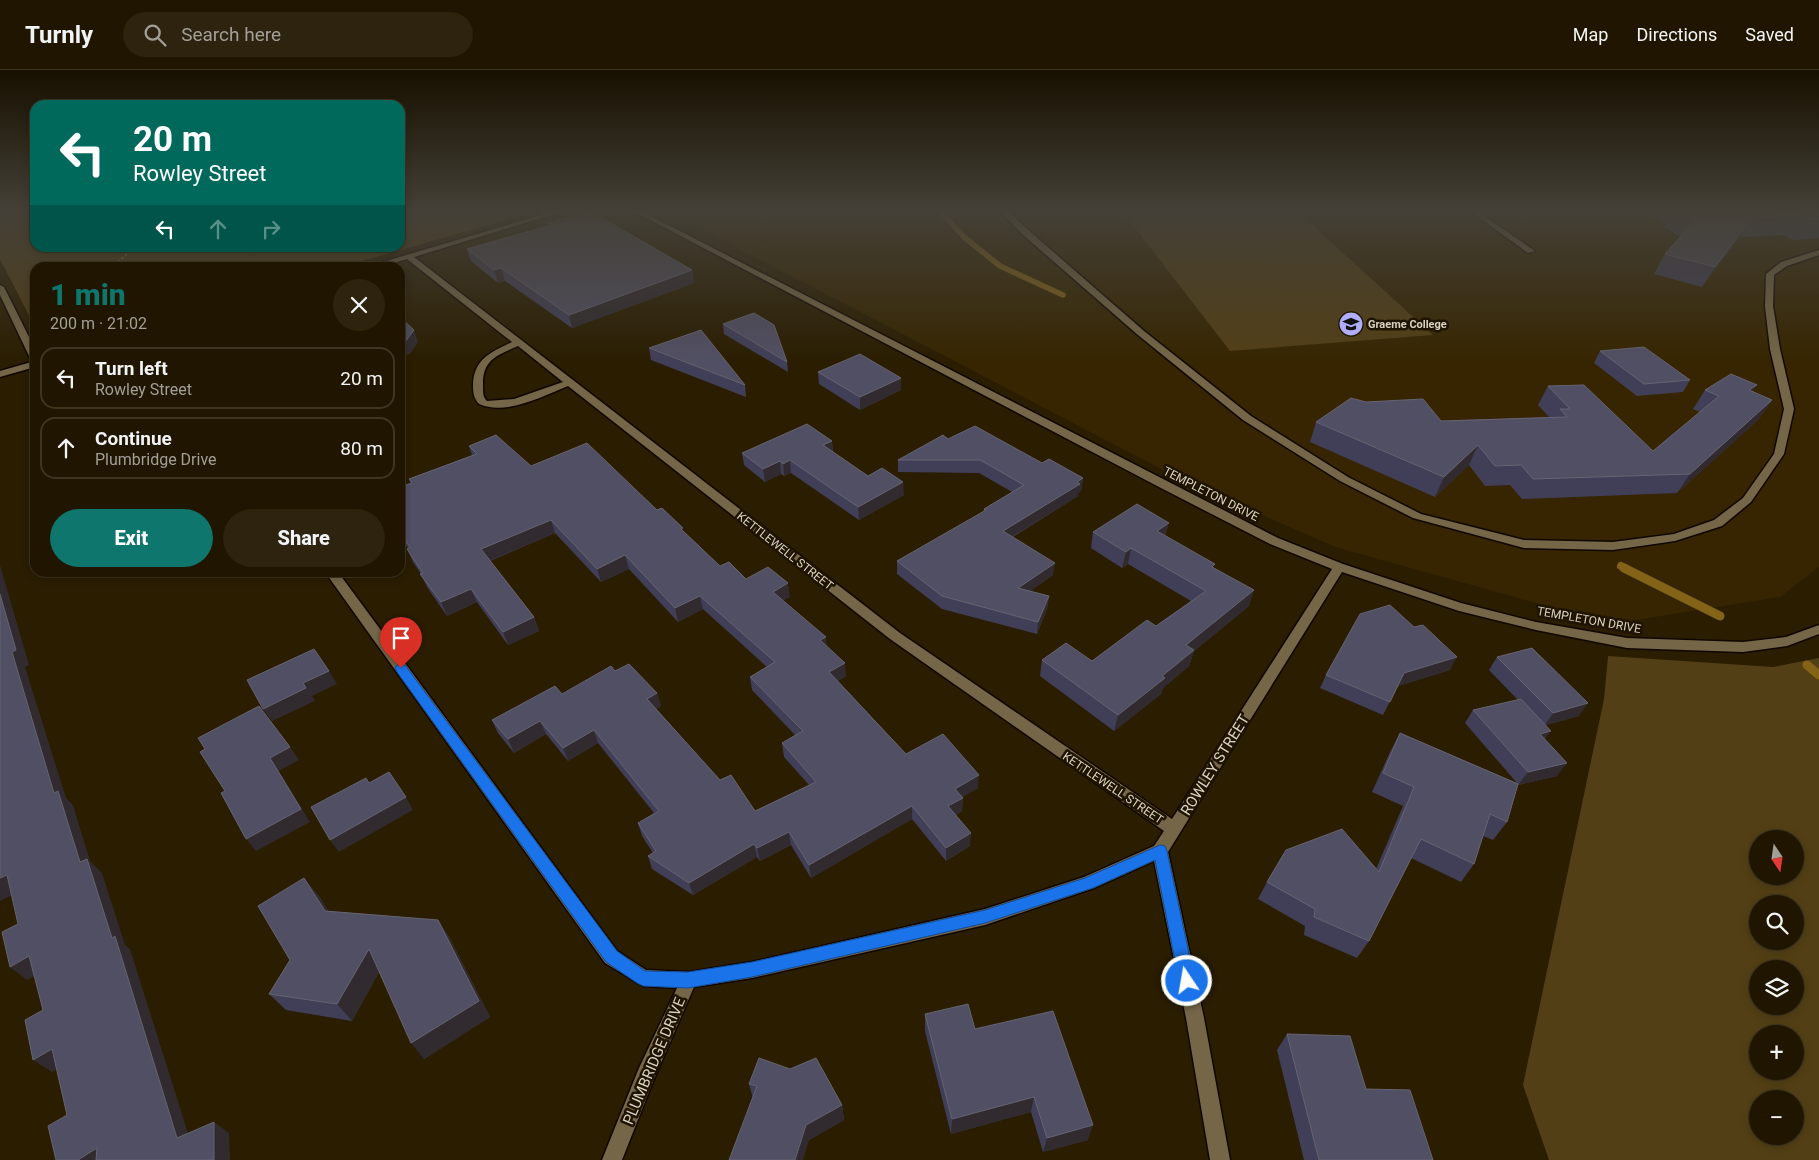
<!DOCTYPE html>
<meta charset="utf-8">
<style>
:root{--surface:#201600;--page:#2d230f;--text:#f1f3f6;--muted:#a29f99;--line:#3d3522;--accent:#0f766e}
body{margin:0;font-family:Roboto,sans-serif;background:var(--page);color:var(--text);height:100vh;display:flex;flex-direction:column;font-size:19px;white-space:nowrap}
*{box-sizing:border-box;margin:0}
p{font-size:16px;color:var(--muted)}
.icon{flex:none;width:28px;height:28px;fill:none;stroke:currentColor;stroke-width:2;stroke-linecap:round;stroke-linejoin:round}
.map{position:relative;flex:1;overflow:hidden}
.panel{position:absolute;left:30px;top:192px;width:375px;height:315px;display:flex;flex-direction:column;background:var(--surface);border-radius:15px;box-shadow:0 2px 8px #0003,0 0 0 1px var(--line)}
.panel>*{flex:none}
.top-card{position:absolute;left:30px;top:30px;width:375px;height:152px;border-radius:15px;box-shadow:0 2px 8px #0003,0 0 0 1px var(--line);background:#00695c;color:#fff;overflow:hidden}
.needle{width:32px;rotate:167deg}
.tools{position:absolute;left:1749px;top:760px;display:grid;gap:10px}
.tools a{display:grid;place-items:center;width:55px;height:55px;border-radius:50%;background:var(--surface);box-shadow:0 2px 8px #0003,0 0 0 1px var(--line);font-size:25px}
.pin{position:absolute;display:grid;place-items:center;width:42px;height:42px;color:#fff;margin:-51px -21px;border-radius:50% 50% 50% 0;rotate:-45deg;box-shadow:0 0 5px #0007}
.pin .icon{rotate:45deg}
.me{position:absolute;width:55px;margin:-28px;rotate:348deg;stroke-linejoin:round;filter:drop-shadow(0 0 4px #0008)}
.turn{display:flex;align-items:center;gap:18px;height:105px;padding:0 20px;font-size:22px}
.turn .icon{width:65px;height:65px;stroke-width:2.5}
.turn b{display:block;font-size:35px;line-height:42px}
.lanes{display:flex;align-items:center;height:48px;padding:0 20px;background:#0003;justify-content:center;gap:25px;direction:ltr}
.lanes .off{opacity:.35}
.round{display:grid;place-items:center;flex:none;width:52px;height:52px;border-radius:26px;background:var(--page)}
.summary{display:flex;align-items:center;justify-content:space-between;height:85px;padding:0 20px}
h1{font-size:30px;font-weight:800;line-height:38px;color:var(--accent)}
.button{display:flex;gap:10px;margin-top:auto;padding:10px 20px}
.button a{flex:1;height:58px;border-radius:30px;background:var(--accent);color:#fff;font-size:20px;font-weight:800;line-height:58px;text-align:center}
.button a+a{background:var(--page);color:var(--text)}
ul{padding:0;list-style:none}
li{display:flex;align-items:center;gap:15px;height:62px;margin:0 10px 8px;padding:0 10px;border:2px solid var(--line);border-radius:15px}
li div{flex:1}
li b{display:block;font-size:19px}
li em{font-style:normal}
header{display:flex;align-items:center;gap:30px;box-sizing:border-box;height:70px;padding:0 25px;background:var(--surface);border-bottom:1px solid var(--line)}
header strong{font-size:24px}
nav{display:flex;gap:28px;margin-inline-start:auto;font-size:18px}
.search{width:350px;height:45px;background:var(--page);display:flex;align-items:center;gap:12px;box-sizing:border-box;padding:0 18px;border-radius:28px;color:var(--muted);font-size:19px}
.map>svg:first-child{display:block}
.built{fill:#362500}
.green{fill:#523f15;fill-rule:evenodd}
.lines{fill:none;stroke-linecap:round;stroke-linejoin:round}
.stream-far2{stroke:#836318;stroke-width:5.5}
.stream-far1{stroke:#836318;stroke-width:8}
.stream{stroke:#836318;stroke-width:9}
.minor-casing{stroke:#100700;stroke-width:3}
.path{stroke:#837962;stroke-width:2;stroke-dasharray:2 2.5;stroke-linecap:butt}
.minor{fill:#756647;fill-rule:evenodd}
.wall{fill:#413f58}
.shaded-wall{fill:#312b30}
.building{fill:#514f63;stroke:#666372}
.route{fill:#1a73e8;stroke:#114b97}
.labels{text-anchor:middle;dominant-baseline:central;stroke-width:5;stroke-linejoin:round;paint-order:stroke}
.far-poi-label{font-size:11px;font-weight:bold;fill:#dad2c1;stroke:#1e1401;text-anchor:start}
.street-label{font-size:12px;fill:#dad2c1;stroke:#1e1401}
.near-street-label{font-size:15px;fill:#dad2c1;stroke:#1e1401}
</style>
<header>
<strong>Turnly</strong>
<div class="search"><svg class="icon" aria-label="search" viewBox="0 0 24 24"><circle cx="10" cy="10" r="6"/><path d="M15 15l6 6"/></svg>Search here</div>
<nav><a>Map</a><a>Directions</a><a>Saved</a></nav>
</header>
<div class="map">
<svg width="1819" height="1090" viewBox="0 0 1819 1090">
<rect width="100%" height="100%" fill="#2a1d00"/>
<polygon class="built" points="667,141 1819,141 1819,497 1780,527 1611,554 1335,477 1182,410"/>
<g class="green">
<polygon points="0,141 35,141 35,178 400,178 400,141 538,141 341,197 35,198 35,257 0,189"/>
<polygon points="1122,141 1297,141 1433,265 1230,281"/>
<path d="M1608 586 1773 597 1819 588V1090H1549L1523 1015 1604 629ZM1758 769H1795V806H1758ZM1758 834H1795V871H1758ZM1758 899H1795V936H1758ZM1758 964H1795V1001H1758ZM1758 1029H1795V1066H1758Z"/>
</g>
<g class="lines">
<polyline class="stream-far2" points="940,141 964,167 1000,196 1063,225"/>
<polyline class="stream-far1" points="1621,496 1627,499"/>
<g class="stream">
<polyline points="1624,498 1720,546"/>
<polyline points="1807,595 1819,605"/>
</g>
<defs>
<g id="minor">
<path d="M554 141H564L414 187 900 563 1172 749 1332 499 1270 474 1159 417 633 141H641L1278 468 1343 494 1461 533 1536 552 1627 568 1743 572 1786 567 1819 555V564L1787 576 1743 582 1627 578 1536 560 1459 541 1342 502 1168 782 1204 948 1230 1090H1210L1186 948 1154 791 1094 818 985 855 752 908 694 917 654 1009 622 1090H602L639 998 677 918 643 916 605 893 325 502H338L617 881 646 900 689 902 752 892 985 839 1084 807 1154 776 1164 761 890 569 568 316C543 326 506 346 479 334 474 329 473 323 473 316 473 289 491 282 512 272L407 189 377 198H363ZM518 276 563 312 514 329 487 331C483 327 483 323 483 317 482 290 496 286 518 276Z"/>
<polygon points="1000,141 1008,141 1027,159 1144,261 1251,346 1348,407 1421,444 1524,470 1613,472 1674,464 1714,450 1743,428 1774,384 1784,339 1770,279 1765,236 1766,204 1781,192 1819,180 1819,185 1787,196 1774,205 1773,236 1780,279 1794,339 1784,384 1751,432 1722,456 1675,471 1613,480 1524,478 1413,448 1340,411 1243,350 1138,265 1021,163"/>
<polygon points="1470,141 1477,141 1535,181 1528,183"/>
<polygon points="0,215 4,217 35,279 35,291 30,288 0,225"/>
<polygon points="35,291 35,297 0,307 0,301"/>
</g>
</defs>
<use href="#minor" class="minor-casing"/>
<polyline class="path" points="112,198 133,178"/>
<use href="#minor" class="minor"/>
</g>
<g class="wall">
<polygon points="1645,141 1819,141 1819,168 1793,170 1784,165 1740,167 1702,217 1654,204 1665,184 1680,167 1664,157 1666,154"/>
<polygon points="548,153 692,200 694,213 572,258 505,211 498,213 471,191 467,179 548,156"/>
<polygon points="723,254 787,292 788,302 724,264"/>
<polygon points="649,278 745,315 746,327 651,290"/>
<polygon points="1600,281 1690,310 1683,322 1637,326 1594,293"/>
<polygon points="818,302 901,320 860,340 819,314"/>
<polygon points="1548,316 1653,381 1700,342 1693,339 1705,320 1752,321 1772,330 1759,349 1677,423 1522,429 1510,415 1485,416 1469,395 1435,427 1310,372 1316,352 1441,351 1549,347 1538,335"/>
<polygon points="948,369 1042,393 1083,408 1081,421 1078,423 1078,426 1013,467 1053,505 1030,521 1049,526 1047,539 1037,564 942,539 897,504 897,491 983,442 984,439 1012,422 979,403 898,402 898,390"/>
<polygon points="832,371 833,382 868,406 904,425 859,450 791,403 784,406 781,404 765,412 744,395 742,383"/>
<polygon points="469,376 531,396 657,440 684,462 720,496 746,509 790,527 783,530 827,577 846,606 838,611 906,684 978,718 962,727 963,728 962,741 956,745 970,776 946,791 912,749 811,808 791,775 760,791 757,787 693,825 652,799 648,786 653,783 642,766 638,753 654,743 598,673 568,691 546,664 514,683 498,663 492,650 562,624 615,601 657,623 661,636 656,639 720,710 755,741 809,715 784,687 782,673 795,665 752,620 750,607 767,597 703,539 678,552 629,499 601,512 555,463 490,491 534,547 539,561 508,575 477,532 447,546 427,517 421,504 413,492 407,479 408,478 400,467 400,417 411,413 409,409 472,385"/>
<polygon points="1093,462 1166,466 1214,498 1249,536 1194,581 1189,596 1163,618 1161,624 1114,661 1040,606 1042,590 1092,591 1156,556 1191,531 1128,494 1122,498 1091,478"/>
<polygon points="1497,587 1579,646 1545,655 1545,669 1557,706 1518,715 1507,752 1493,770 1483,766 1474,794 1461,812 1411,788 1369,871 1357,888 1304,865 1305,856 1258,829 1267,812 1376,799 1403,736 1372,722 1390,682 1400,663 1517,713 1465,653 1473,640 1518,630 1489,600"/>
<polygon points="1450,600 1398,616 1383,645 1320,618 1326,605"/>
<polygon points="319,826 328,841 438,850 449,867 490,947 424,989 379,902 352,951 286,940 269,924 290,890"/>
<polygon points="925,944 975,959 1088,1070 1043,1082 1031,1042 951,1064 925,961"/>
<polygon points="1287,964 1366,1019 1433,1090 1304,1090 1277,980"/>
<polygon points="749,1014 842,1035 844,1050 809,1070 753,1028"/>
</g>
<g class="shaded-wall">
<polygon points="1752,148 1740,167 1702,217 1715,197"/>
<polygon points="501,198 505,211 498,213 494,200"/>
<polygon points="692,200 694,213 572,258 569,245"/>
<polygon points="414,260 418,272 410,284 400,287 400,274"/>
<polygon points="901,308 901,320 860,340 860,327"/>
<polygon points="1757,315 1744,333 1749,320"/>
<polygon points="1772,330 1759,349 1677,423 1690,404"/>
<polygon points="832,371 833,384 823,375"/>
<polygon points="1478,375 1469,395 1435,427 1444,407"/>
<polygon points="790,390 791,403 784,406 783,394"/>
<polygon points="780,391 781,404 765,412 763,399"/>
<polygon points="1083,408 1081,421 1078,423 1078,426 1002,473 1003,461"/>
<polygon points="903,412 904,425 859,450 858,437"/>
<polygon points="551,450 555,463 486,492 481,479"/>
<polygon points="1169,453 1165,468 1157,461"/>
<polygon points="1131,478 1128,494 1122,498 1126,482"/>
<polygon points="625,485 629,499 601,512 597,499"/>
<polygon points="1055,493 1053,505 1017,531 1018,518"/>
<polygon points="0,495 29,595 25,597 66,728 73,735 90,791 102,803 125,875 130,879 193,1079 177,1068 112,868 80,792 54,723 12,582 0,524"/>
<polygon points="788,513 790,527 775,535 773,522"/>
<polygon points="471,519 477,532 447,546 441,532"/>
<polygon points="1254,520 1249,536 1194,581 1189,596 1163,618 1161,624 1114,661 1118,645 1162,606 1186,575"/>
<polygon points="700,526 703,539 678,552 675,538"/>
<polygon points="1049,526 1047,539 1037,564 1038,552"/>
<polygon points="534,547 539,561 508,575 503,562"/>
<polygon points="826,567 827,580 820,570"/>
<polygon points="1457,587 1450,600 1398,616 1404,603"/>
<polygon points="845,593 846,606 831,615 829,602"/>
<polygon points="329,601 337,614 312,626 315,631 272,651 263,639 303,613"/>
<polygon points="657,623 661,636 651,642 647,629"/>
<polygon points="1588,633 1579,646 1544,656 1553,643"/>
<polygon points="540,651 546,664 514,683 508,669"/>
<polygon points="594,660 598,673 568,691 563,678"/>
<polygon points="1551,661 1541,674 1540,664"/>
<polygon points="290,677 299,690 279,701 310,752 256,781 246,769 270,688"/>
<polygon points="1567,693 1557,706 1518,715 1528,702"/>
<polygon points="979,705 978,718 954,732 955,719"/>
<polygon points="406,727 413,740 339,782 330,770"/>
<polygon points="963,728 962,741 948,750 948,736"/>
<polygon points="912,736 912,749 811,808 809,795"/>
<polygon points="789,762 791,775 760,791 757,778"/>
<polygon points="971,763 970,776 946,791 946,778"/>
<polygon points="754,774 757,787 693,825 689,813"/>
<polygon points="7,805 24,819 0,831 0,808"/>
<polygon points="304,808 319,826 339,859 325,841"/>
<polygon points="438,850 449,867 490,947 424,989 411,973"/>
<polygon points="369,879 382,897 352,951 337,934"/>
<polygon points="29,886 46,900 27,910 10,897"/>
<polygon points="52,979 70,991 52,1002 33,990"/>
<polygon points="1034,1027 1031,1042 951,1064 952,1049"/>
<polygon points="842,1035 844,1050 809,1070 803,1090 795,1090 806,1055"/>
<polygon points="214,1052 229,1063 230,1090 214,1090"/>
<polygon points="1093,1055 1088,1070 1043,1082 1047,1068"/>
<polygon points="97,1078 114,1090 78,1090"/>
</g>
<g class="building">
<polygon points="590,141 692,200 569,245 501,198 494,200 467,179 551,155 548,153"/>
<polygon points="1679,141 1819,141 1819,149 1805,150 1796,145 1752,148 1715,197 1665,184 1695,150"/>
<polygon points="754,243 774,255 787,292 723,254"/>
<polygon points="400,247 414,260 405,272 400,274"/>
<polygon points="701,260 745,315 649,278"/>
<polygon points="1644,277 1690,310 1644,314 1600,281"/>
<polygon points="860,284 901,308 860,327 818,302"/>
<polygon points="1731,304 1757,315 1749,320 1772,330 1690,404 1533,409 1521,395 1495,396 1478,375 1444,407 1316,352 1351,328 1366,332 1423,329 1441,351 1567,347 1560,339 1570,339 1548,316 1584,315 1653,381 1719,326 1705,320"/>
<polygon points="807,354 832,371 823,375 868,406 882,398 903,412 858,437 790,390 783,394 780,391 763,399 742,383"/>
<polygon points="975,356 1042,393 1049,389 1083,408 1077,412 1080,414 1003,461 1055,493 1018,518 1049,526 1038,552 942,526 897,491 986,440 984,439 1024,415 980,390 898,390 943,365 948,369"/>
<polygon points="496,365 531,396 587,373 657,440 662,438 683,458 681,459 720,496 729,492 746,509 768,497 788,513 773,522 826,567 820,570 845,593 829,602 906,684 943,664 979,705 955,719 963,728 948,736 971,763 946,778 912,736 809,795 789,762 757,778 754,774 689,813 648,786 656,781 638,753 659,741 594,660 563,678 540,651 508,669 492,650 555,616 562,624 611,596 615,601 629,594 657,623 647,629 720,710 731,705 755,741 816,712 782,673 803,661 750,607 775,592 700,526 675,538 625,485 597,499 551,450 481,479 534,547 503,562 471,519 441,532 420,504 423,503 407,479 410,477 400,463 400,417 412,413 409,409 477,384 469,376"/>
<polygon points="1137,434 1169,453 1157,461 1215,494 1212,497 1254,520 1186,575 1194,580 1162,606 1165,608 1118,645 1042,590 1066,573 1092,591 1147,550 1156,556 1206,521 1131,478 1126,482 1093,462"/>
<polygon points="0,524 16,580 12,582 54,723 58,721 80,792 87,789 112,868 115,866 177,1068 214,1052 214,1090 96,1090 97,1078 78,1090 56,1090 48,1056 67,1045 52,979 33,990 25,950 43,940 29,886 10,897 2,862 18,854 7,805 0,808"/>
<polygon points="1390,535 1414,557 1423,555 1457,587 1404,603 1390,632 1326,605 1360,544"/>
<polygon points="1532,578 1588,633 1553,643 1497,587"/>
<polygon points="314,579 329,601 303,613 306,618 263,639 247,610"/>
<polygon points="1521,629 1551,661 1540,664 1567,693 1528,702 1473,640"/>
<polygon points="259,636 290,677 270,688 301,739 246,769 221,723 225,721 200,682 205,679 198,668"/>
<polygon points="1400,663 1518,714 1507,752 1490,744 1474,794 1421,769 1369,871 1314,847 1315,839 1267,812 1286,780 1342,759 1379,802 1414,717 1383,703"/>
<polygon points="389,702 406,727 330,770 311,737 366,708 369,713"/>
<polygon points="304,808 325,841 438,850 479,931 411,973 369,879 337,934 269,924 290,890 258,836"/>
<polygon points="968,934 975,959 1053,941 1093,1055 1047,1068 1034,1027 952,1049 925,944"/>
<polygon points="1287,964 1350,966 1366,1019 1410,1020 1433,1090 1319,1090"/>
<polygon points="759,988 790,999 816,988 842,1035 806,1055 795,1090 729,1090 757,1016 749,1014"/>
</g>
<linearGradient id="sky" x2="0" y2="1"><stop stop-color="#171000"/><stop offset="0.48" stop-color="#444037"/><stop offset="1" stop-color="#444037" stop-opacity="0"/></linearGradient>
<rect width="1819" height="293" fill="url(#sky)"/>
<polygon class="route" points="401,594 405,595 617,881 645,901 688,902 752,892 985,840 1085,808 1160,775 1165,776 1167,781 1195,911 1193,916 1187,918 1181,916 1179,911 1155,790 1093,818 985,853 752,907 688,918 643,916 637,913 606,892 397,602 395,598 397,595"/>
<defs>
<symbol id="school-disc" viewBox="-11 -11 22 22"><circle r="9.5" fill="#b0aefa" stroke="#1e1401"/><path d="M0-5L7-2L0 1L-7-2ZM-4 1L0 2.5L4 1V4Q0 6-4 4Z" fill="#111"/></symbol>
</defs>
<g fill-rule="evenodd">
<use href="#school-disc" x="1337" y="240" width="28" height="28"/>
</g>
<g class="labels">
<g class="far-poi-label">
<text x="1368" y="254">Graeme College</text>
</g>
<g class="street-label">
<text transform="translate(1211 424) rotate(27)">TEMPLETON DRIVE</text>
<text transform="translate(785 481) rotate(38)">KETTLEWELL STREET</text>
<text transform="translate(1589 550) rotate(10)">TEMPLETON DRIVE</text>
<text transform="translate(1113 718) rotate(34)">KETTLEWELL STREET</text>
</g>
<g class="near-street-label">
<text transform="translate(1215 695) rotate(-58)">ROWLEY STREET</text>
<text transform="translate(654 991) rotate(-67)">PLUMBRIDGE DRIVE</text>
</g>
</g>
</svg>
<div class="tools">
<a><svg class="needle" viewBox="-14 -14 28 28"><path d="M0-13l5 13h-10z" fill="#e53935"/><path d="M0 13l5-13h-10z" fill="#a29f99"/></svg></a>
<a><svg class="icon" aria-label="search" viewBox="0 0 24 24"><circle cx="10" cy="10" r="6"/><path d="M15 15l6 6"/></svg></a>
<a><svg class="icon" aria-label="layers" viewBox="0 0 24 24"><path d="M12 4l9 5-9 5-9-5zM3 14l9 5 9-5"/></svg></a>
<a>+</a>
<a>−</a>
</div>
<div class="pin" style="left:401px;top:598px;background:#d93025"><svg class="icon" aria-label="arrive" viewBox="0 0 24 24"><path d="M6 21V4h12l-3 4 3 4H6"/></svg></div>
<svg class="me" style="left:1187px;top:911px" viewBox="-20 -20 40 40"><circle r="17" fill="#1a73e8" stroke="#fff" stroke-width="3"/><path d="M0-11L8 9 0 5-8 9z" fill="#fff"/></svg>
<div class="top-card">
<div class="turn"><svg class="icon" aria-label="left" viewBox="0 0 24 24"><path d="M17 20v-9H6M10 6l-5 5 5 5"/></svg><div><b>20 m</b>Rowley Street</div></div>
<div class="lanes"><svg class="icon" aria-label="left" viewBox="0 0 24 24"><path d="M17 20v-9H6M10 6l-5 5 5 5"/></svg><svg class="icon off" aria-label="ahead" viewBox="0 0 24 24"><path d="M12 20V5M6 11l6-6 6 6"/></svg><svg class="icon off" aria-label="right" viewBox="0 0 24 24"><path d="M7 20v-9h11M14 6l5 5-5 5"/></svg></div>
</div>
<section class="panel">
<div class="summary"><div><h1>1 min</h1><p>200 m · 21:02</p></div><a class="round"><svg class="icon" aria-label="close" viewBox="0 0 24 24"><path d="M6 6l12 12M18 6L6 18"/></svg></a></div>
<ul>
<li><svg class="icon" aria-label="left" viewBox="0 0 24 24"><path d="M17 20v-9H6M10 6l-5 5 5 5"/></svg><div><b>Turn left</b><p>Rowley Street</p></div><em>20 m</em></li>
<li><svg class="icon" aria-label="ahead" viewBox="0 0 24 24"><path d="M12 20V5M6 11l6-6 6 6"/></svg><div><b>Continue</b><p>Plumbridge Drive</p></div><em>80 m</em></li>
</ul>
<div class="button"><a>Exit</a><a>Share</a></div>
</section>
</div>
